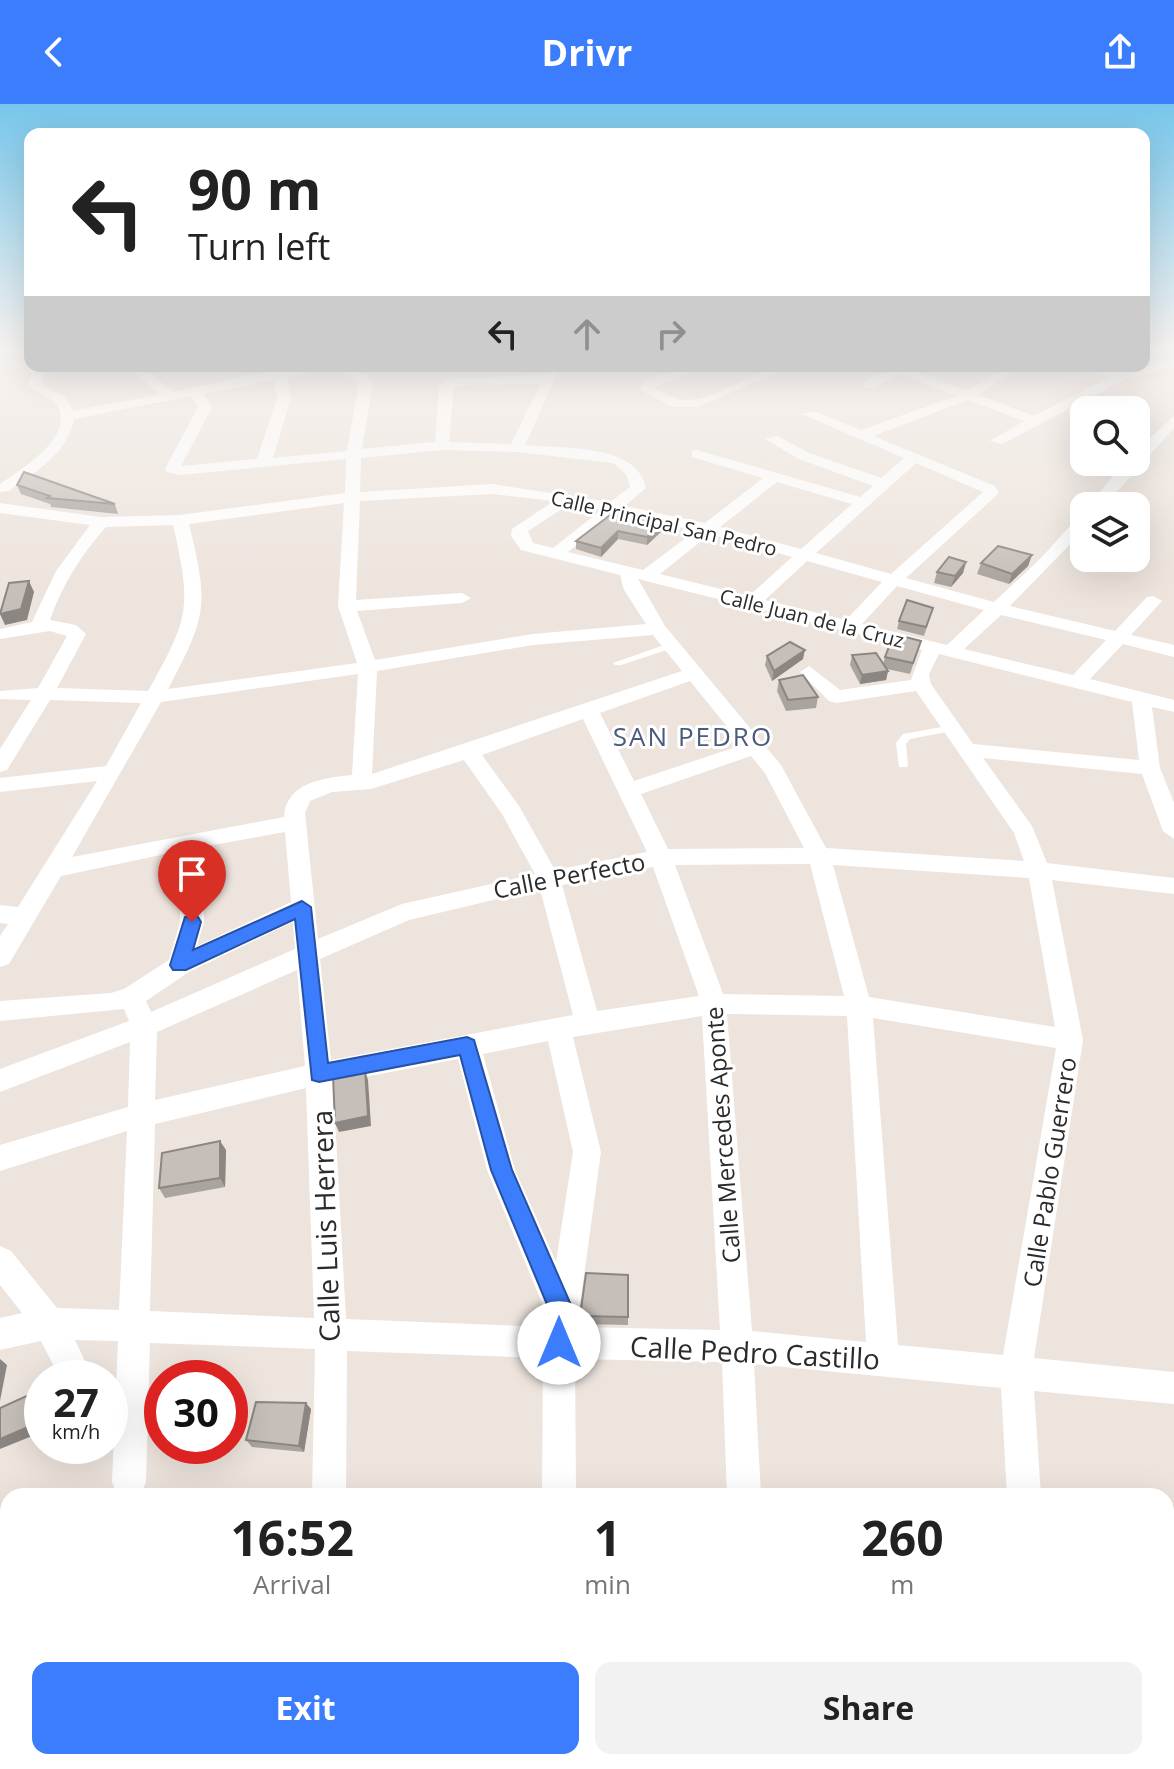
<!DOCTYPE html>
<style>
:root{--surface:#fff;--page:#f2f2f2;--text:#222;--muted:#767676;--accent:#3b7dfc}
body{margin:0;font-family:"Open Sans",sans-serif;background:var(--page);color:var(--text);height:100vh;display:flex;flex-direction:column;font-size:30px;white-space:nowrap}
*{box-sizing:border-box;margin:0}
p{font-size:26px;color:var(--muted)}
.icon{flex:none;width:44px;height:44px;fill:none;stroke:currentColor;stroke-width:2;stroke-linecap:round;stroke-linejoin:round}
.map{position:relative;flex:1;overflow:hidden}
.details{position:absolute;left:0px;top:1384px;width:1174px;height:282px;display:flex;flex-direction:column;background:var(--surface);border-radius:24px 24px 0 0;box-shadow:0 8px 32px #0002}
.details>*{flex:none}
.banner{position:absolute;left:24px;top:24px;width:1126px;height:244px;border-radius:16px;box-shadow:0 8px 32px #0002;background:#fff;color:var(--text);overflow:hidden}
.controls{position:absolute;left:1070px;top:292px;display:grid;gap:16px}
.controls a{display:grid;place-items:center;width:80px;height:80px;border-radius:16px;background:var(--surface);box-shadow:0 8px 32px #0002;font-size:40px}
.speed{position:absolute;left:24px;top:1256px;display:flex;gap:16px;font-size:40px;font-weight:700;text-align:center}
.speed>*{display:grid;place-content:center;width:104px;height:104px;border-radius:50%;background:var(--surface);box-shadow:0 8px 32px #0002;line-height:1}
.speed small{font-size:20px;font-weight:400}
.speed .limit{border:12px solid #d22;background:#fff;color:#111}
.pin{position:absolute;display:grid;place-items:center;width:68px;height:68px;color:#fff;margin:-82px -34px;border-radius:50% 50% 50% 0;rotate:-45deg;box-shadow:0 0 8px #0007}
.pin .icon{rotate:45deg}
.me{position:absolute;width:88px;margin:-44px;rotate:0deg;stroke-linejoin:round;filter:drop-shadow(0 0 6px #0008)}
.turn{display:flex;align-items:center;gap:28px;height:168px;padding:0 32px;font-size:36px}
.turn .icon{width:104px;height:104px;stroke-width:2.5}
.turn b{display:block;font-size:56px;line-height:68px}
.lanes{display:flex;align-items:center;height:76px;padding:0 32px;background:#0003;justify-content:center;gap:40px;direction:ltr}
.lanes .off{opacity:.35}
.eta{display:flex;justify-content:space-evenly;align-items:center;height:136px;text-align:center}
.eta b{font-size:48px;font-weight:700;line-height:56px}
.button{display:flex;gap:16px;margin-top:auto;padding:16px 32px}
.button a{flex:1;height:92px;border-radius:16px;background:var(--accent);color:#fff;font-size:32px;font-weight:700;line-height:92px;text-align:center}
.button a+a{background:var(--page);color:var(--text)}
header{display:flex;justify-content:space-between;align-items:center;height:104px;padding:0 32px;background:var(--accent);color:#fff;font-size:36px;font-weight:700}
.map>svg:first-child{display:block}
.lines{fill:none;stroke-linecap:round;stroke-linejoin:round}
.service{fill:#fff;fill-rule:evenodd}
.minor{fill:#fff;fill-rule:evenodd}
.wall{fill:#aaa49f}
.shaded-wall{fill:#8b8682}
.building{fill:#c6bfb9;stroke:#8b8682;stroke-width:2}
.route{fill:#3b7dfc;stroke:#2651a4;stroke-width:2}
.labels{text-anchor:middle;dominant-baseline:central;stroke-width:6;stroke-linejoin:round;paint-order:stroke}
.far-street-label{font-size:20px;fill:#2b2b2b;stroke:#fff}
.street-label{font-size:24px;fill:#2b2b2b;stroke:#fff}
.neighbourhood-label{font-size:26px;letter-spacing:2px;fill:#4a5b7d;stroke:#fff}
.near-street-label{font-size:28px;fill:#2b2b2b;stroke:#fff}
</style>
<header><svg class="icon" aria-label="back" viewBox="0 0 24 24"><path d="M15 5l-7 7 7 7"/></svg>Drivr<svg class="icon" aria-label="share" viewBox="0 0 24 24"><path d="M12 15V3M7 8l5-5 5 5M5 13v7h14v-7"/></svg></header>
<div class="map">
<svg width="1174" height="1665" viewBox="0 0 1174 1665">
<rect width="100%" height="100%" fill="#ede4dd"/>
<g class="lines">
<g class="service">
<polygon points="670,539 673,540 673,544 621,561 615,561 613,559"/>
<polygon points="953,621 957,622 957,626 910,635 906,640 908,661 907,663 899,663 896,639 903,630"/>
</g>
<g class="minor">
<polygon points="0,246 9,246 0,251"/>
<path d="M1174 255V263L1124 276 1002 340 990 337 1024 317 968 296 873 332 995 382 999 389 906 474 994 498 1041 454 1078 413 1084 411V426L1010 502 1115 527 1147 493 1153 492 1162 497 1131 531 1174 541V553L1123 540 1090 575 1174 596V608L1152 603 1160 664 1174 699V735L1163 727 1142 670 983 654 1032 722 1047 759 1174 774V790L1052 776 1083 936 1034 1254 1174 1268V1300L1034 1287 1041 1392H1007L1001 1284 754 1260 761 1392H727L722 1258 575 1255 576 1392H542L543 1254 347 1247 346 1392H312L315 1245 150 1239 146 1378 141 1390H117L112 1378 118 1237 75 1236 93 1274H60L41 1237 0 1246V1214L22 1209 0 1181V1142L11 1147 57 1204 119 1206 127 1027 0 1067V1041L128 1003 130 938 0 988V965L129 917 124 905 0 917V897L111 889 124 885 169 856 180 818V747L61 772 9 860 0 863V832L8 820 0 819V801L18 803 97 677 0 688V674L106 662 141 599 50 596 7 666 0 668V645L31 596 0 595V587L38 584 67 532 50 527 0 535V525L32 518 56 467 90 421 0 409V399L101 413 180 411 345 389 346 355 180 371 167 368 165 365 198 303 191 292 74 315C69 348 34 369 9 387L0 388V380C20 366 74 334 58 303 52 292 36 290 27 280L32 270 26 262 27 259 44 266 41 279 66 294 73 307 160 290 127 262H141L174 288C210 281 353 240 373 278L362 345 435 338 439 282 446 275 545 271 549 262H561L525 341C561 345 638 339 646 384L625 402 705 419 763 374 692 353V347L697 346 860 393 873 382 799 355 765 335 777 332 809 349 881 374 904 354 802 310 814 307 861 326 956 292 900 270 874 284H864V278L888 266 883 262H912L910 265 967 287 1008 262H1023L978 291 1034 312 1108 274 1080 262H1099L1120 269ZM332 264 359 278 347 347 273 354 291 294 287 274ZM274 276 277 294 257 355 181 362 212 303 204 290ZM541 279 511 340 449 338 454 282ZM442 346 516 348 613 359 626 370 630 383 610 398 492 380 360 388 361 354ZM916 359 983 388 891 470 816 449ZM777 378 852 400 801 445 720 423ZM492 390 554 397 512 425 511 432 521 446 620 471 624 486 646 520 533 530 375 556 357 507 462 499 471 494 462 489 356 496 360 397ZM344 399 338 502 357 559 168 585C207 511 209 502 189 420ZM571 399 601 406 553 444 533 439 528 427ZM616 409 695 427 643 466 568 448ZM173 421C192 504 189 514 148 587L57 584 86 530 76 521 50 516C62 481 81 451 106 423ZM710 430 792 453 749 492 660 470ZM807 457 882 478 846 516 765 496ZM638 475 922 546 911 576 840 586 809 562 800 568 829 597 836 599 916 587 1014 729 1024 757 826 744 781 661 665 522ZM897 482 984 506 947 541 862 520ZM1001 511 1106 536 1073 571 964 545ZM653 531 682 567 372 670 377 567 533 541ZM939 550 1132 598 1139 656 973 640 931 580 929 570ZM358 570 352 671C324 674 286 678 284 713L72 753 161 598ZM690 577 742 641 634 677 600 609ZM583 615 647 748 555 766 519 702 482 651ZM751 652 765 669 804 744 668 745 641 690ZM464 656 502 710 535 770 402 800 318 835 305 709 310 697 332 688 371 685ZM285 728 291 798 197 842 204 818 202 743ZM810 760 844 892 723 890 675 761ZM833 761 1029 774 1055 923 869 893ZM653 763 699 892 597 907 562 781ZM540 785 573 911 331 956 320 855 409 816ZM293 818 295 845 151 908 146 897 189 868ZM297 866 305 962 155 996 157 928ZM727 910 847 912 866 1238 752 1227ZM702 912 720 1226 577 1223 601 1048 573 933ZM873 914 1056 944 1003 1251 898 1241ZM548 937 573 1048 556 1158 515 1066 483 950ZM458 955 487 1066 547 1211 546 1223 346 1215 333 979ZM306 984 314 1214 150 1207 155 1020Z"/>
<path d="M686 262H703L654 284C663 288 674 295 684 296 721 297 754 262 792 262L698 303H673L640 286 644 278Z"/>
<polygon points="1174,312 1174,324 1104,402 1088,402 1125,358 1136,358 1136,347"/>
<polygon points="8,1455 8,1491 0,1493 0,1457"/>
<polygon points="1166,1595 1174,1596 1174,1636 1166,1635"/>
<polygon points="310,1658 351,1658 354,1665 313,1665"/>
<rect x="552" y="1658" width="40" height="7"/>
<polygon points="714,1658 754,1658 753,1665 713,1665"/>
<rect x="1018" y="1658" width="40" height="7"/>
</g>
</g>
<g class="wall">
<polygon points="17,381 115,400 118,410 51,403 50,400 21,390"/>
<polygon points="618,405 664,425 647,441 618,435 601,453 576,445 576,437"/>
<polygon points="1032,451 1028,462 1009,480 977,470 981,459"/>
<polygon points="966,458 963,469 951,483 934,479 937,468"/>
<polygon points="933,504 924,532 897,525 899,517"/>
<polygon points="921,537 910,570 887,565 888,567 886,576 860,580 850,561 852,551 883,560 885,553"/>
<polygon points="767,552 803,555 772,577 765,561"/>
<polygon points="779,576 818,593 816,604 786,607 777,587"/>
<polygon points="226,1046 225,1083 165,1094 159,1084"/>
<polygon points="580,1212 628,1213 628,1221 580,1220"/>
<polygon points="311,1305 304,1348 252,1343 246,1336"/>
</g>
<g class="shaded-wall">
<polygon points="665,417 664,425 647,441 647,433"/>
<polygon points="618,427 618,435 601,453 601,444"/>
<polygon points="1032,451 1028,462 1009,480 1012,470"/>
<polygon points="966,458 963,469 951,483 955,472"/>
<polygon points="29,477 34,488 27,516 5,521 0,510"/>
<polygon points="805,546 803,555 772,577 774,567"/>
<polygon points="888,567 886,576 860,580 862,571"/>
<polygon points="365,966 368,976 371,1022 339,1028 335,1019"/>
<polygon points="220,1037 226,1046 225,1083 220,1074"/>
<polygon points="0,1255 7,1261 0,1297"/>
<polygon points="306,1299 311,1305 304,1348 299,1342"/>
<polygon points="42,1317 42,1328 0,1345 0,1335"/>
</g>
<g class="building">
<polygon points="24,368 115,400 47,394 50,392 17,381"/>
<polygon points="618,405 665,417 647,433 618,427 601,444 576,437"/>
<polygon points="998,442 1032,451 1012,470 981,459"/>
<polygon points="949,453 966,458 955,472 937,468"/>
<polygon points="29,477 21,505 0,510 9,479"/>
<polygon points="907,496 933,504 926,523 899,517"/>
<polygon points="894,530 921,537 913,559 885,553"/>
<polygon points="790,538 805,546 774,567 767,552"/>
<polygon points="876,549 888,567 862,571 852,551"/>
<polygon points="803,571 818,593 788,596 779,576"/>
<polygon points="365,966 368,1012 335,1019 333,972"/>
<polygon points="220,1037 220,1074 159,1084 162,1049"/>
<polygon points="586,1169 628,1171 628,1213 580,1212"/>
<polygon points="42,1285 42,1317 0,1335 0,1304"/>
<polygon points="256,1298 306,1299 299,1342 246,1336"/>
</g>
<linearGradient id="sky" x2="0" y2="1"><stop stop-color="#77c6eb"/><stop offset="0.51" stop-color="#f7f3f0"/><stop offset="1" stop-color="#f7f3f0" stop-opacity="0"/></linearGradient>
<rect width="1174" height="480" fill="url(#sky)"/>
<polygon class="route" points="302,797 311,803 328,959 467,933 474,936 512,1066 575,1210 568,1247 559,1251 551,1247 547,1239 551,1210 491,1066 460,951 319,978 312,976 295,815 186,866 173,866 170,861 185,813 198,813 201,818 193,846"/>
<g class="labels">
<g class="far-street-label">
<text transform="translate(664 419) rotate(13)">Calle Principal San Pedro</text>
<text transform="translate(812 514) rotate(14)">Calle Juan de la Cruz</text>
</g>
<g class="street-label">
<text transform="translate(569 771) rotate(-11)">Calle Perfecto</text>
<text transform="translate(722 1031) rotate(-94)">Calle Mercedes Aponte</text>
<text transform="translate(1049 1068) rotate(-81)">Calle Pablo Guerrero</text>
</g>
<g class="neighbourhood-label">
<text x="693" y="632">SAN PEDRO</text>
</g>
<g class="near-street-label">
<text transform="translate(325 1122) rotate(-92)">Calle Luis Herrera</text>
<text transform="translate(755 1248) rotate(3)">Calle Pedro Castillo</text>
</g>
</g>
</svg>
<div class="controls">
<a><svg class="icon" aria-label="search" viewBox="0 0 24 24"><circle cx="10" cy="10" r="6"/><path d="M15 15l6 6"/></svg></a>
<a><svg class="icon" aria-label="layers" viewBox="0 0 24 24"><path d="M12 4l9 5-9 5-9-5zM3 14l9 5 9-5"/></svg></a>
</div>
<div class="speed"><div>27<small>km/h</small></div><div class="limit">30</div></div>
<div class="pin" style="left:192px;top:818px;background:#d93025"><svg class="icon" aria-label="arrive" viewBox="0 0 24 24"><path d="M6 21V4h12l-3 4 3 4H6"/></svg></div>
<svg class="me" style="left:559px;top:1239px" viewBox="-20 -20 40 40"><circle r="19" fill="#fff"/><path d="M0-13L10 11 0 6-10 11z" fill="#3b7dfc"/></svg>
<div class="banner">
<div class="turn"><svg class="icon" aria-label="left" viewBox="0 0 24 24"><path d="M17 20v-9H6M10 6l-5 5 5 5"/></svg><div><b>90 m</b>Turn left</div></div>
<div class="lanes"><svg class="icon" aria-label="left" viewBox="0 0 24 24"><path d="M17 20v-9H6M10 6l-5 5 5 5"/></svg><svg class="icon off" aria-label="ahead" viewBox="0 0 24 24"><path d="M12 20V5M6 11l6-6 6 6"/></svg><svg class="icon off" aria-label="right" viewBox="0 0 24 24"><path d="M7 20v-9h11M14 6l5 5-5 5"/></svg></div>
</div>
<section class="details">
<div class="eta">
<div><b>16:52</b><p>Arrival</p></div>
<div><b>1</b><p>min</p></div>
<div><b>260</b><p>m</p></div>
</div>
<div class="button"><a>Exit</a><a>Share</a></div>
</section>
</div>
